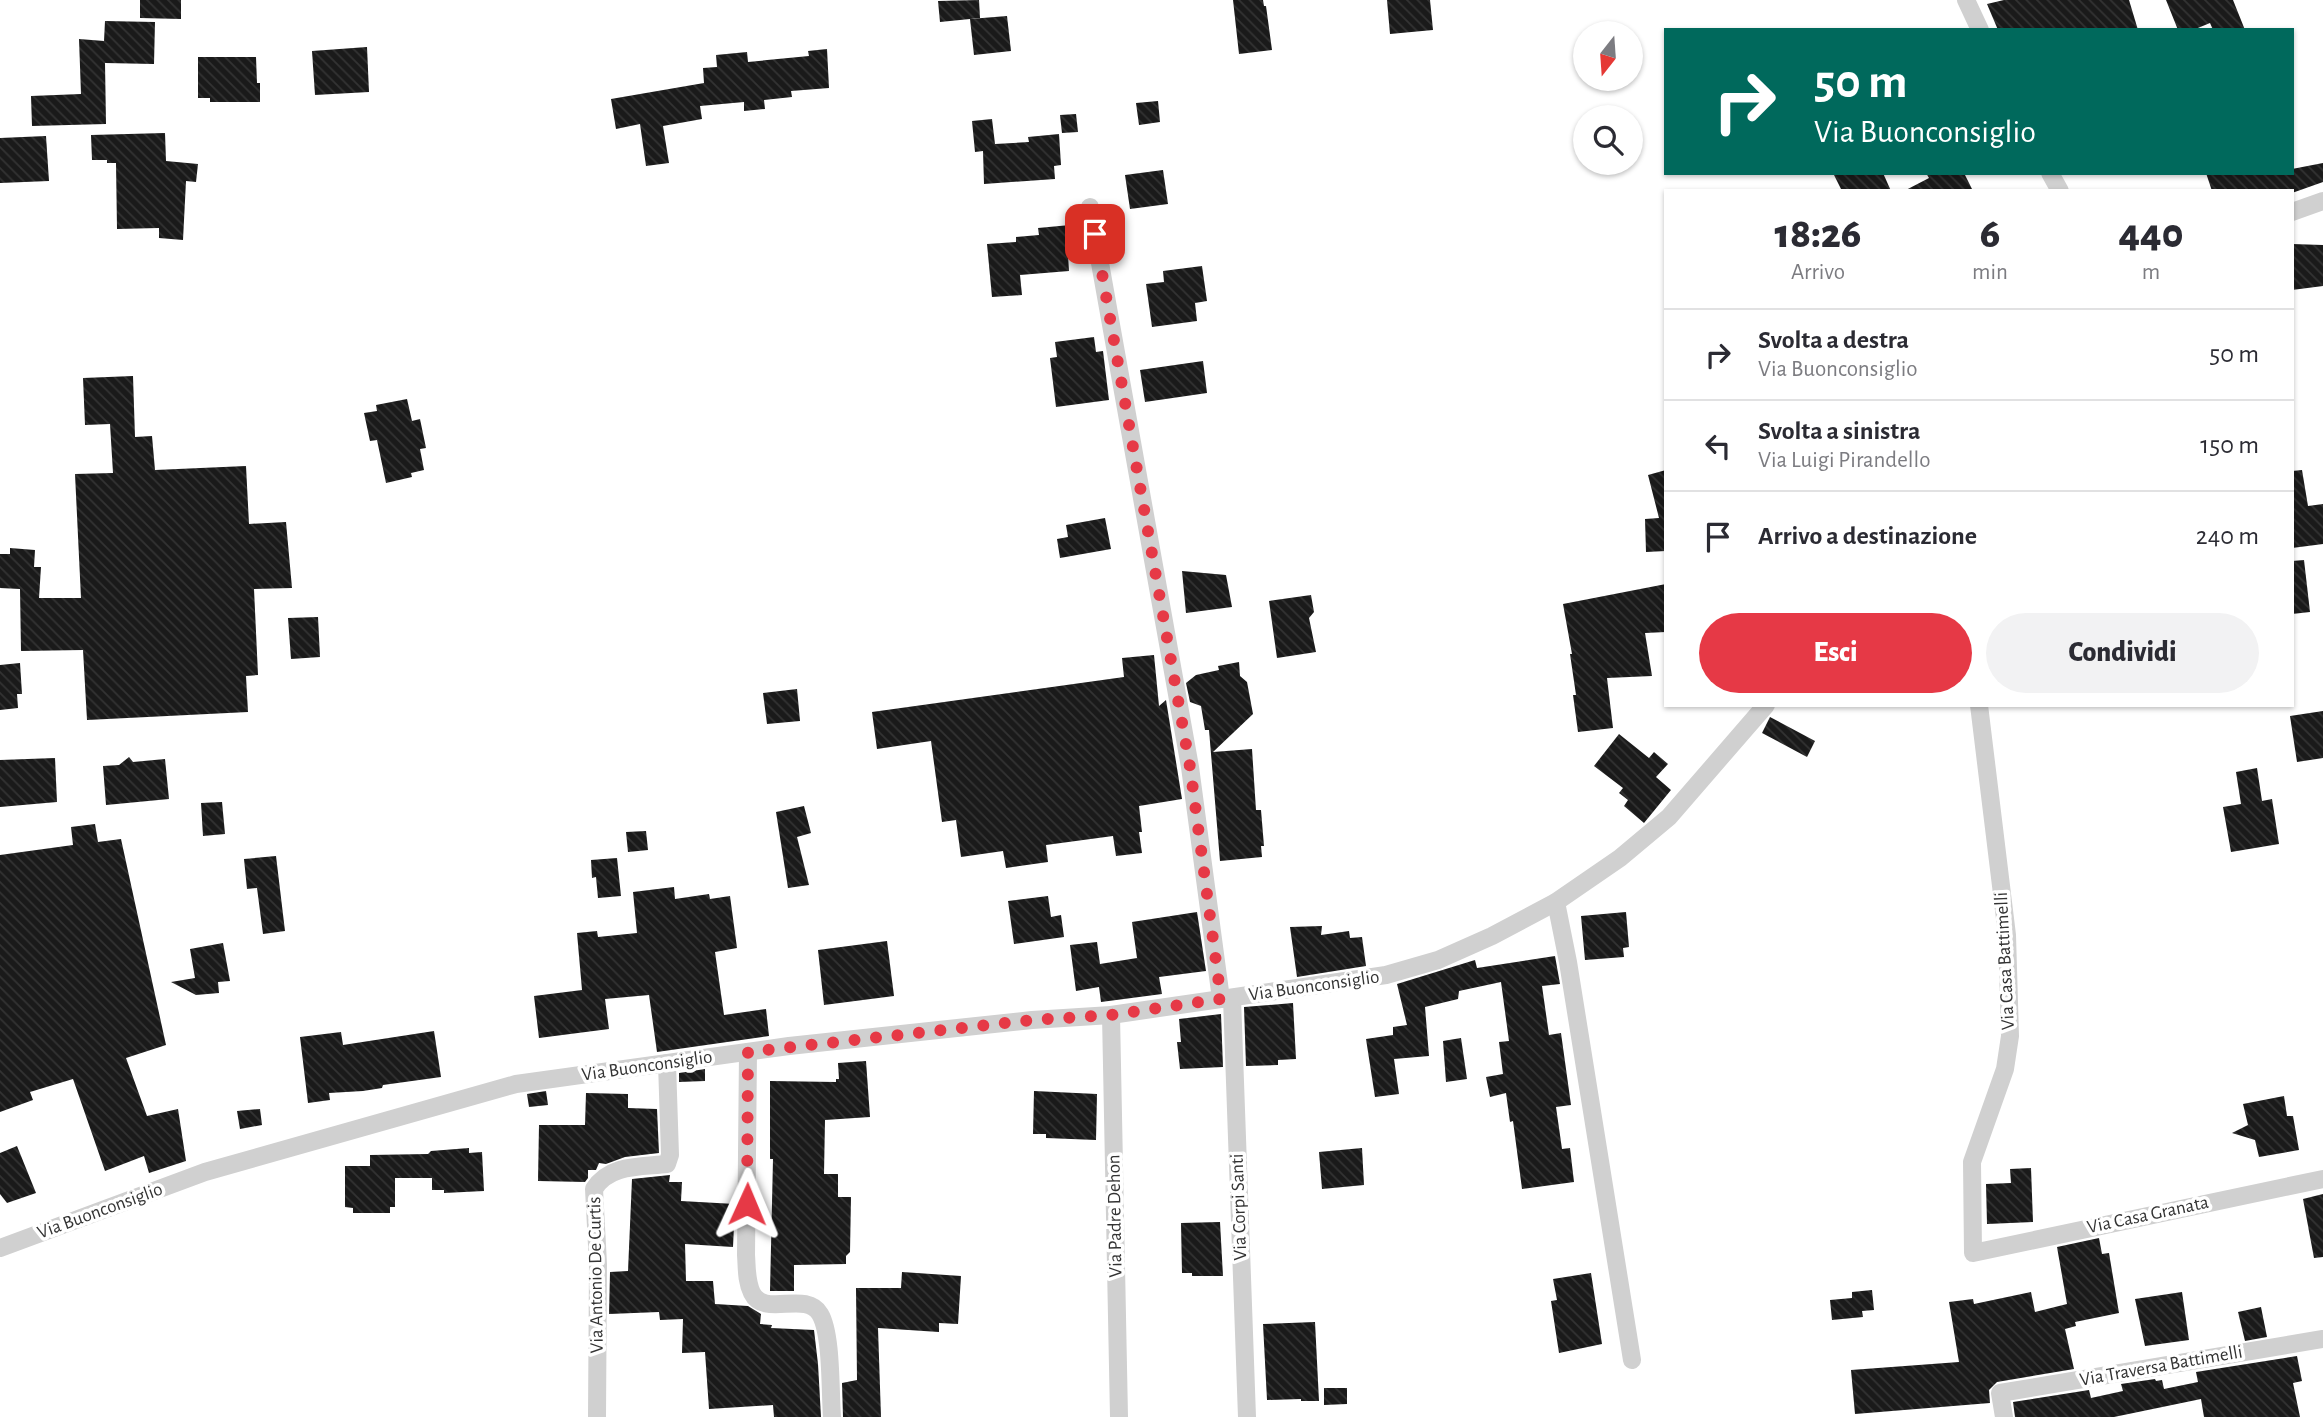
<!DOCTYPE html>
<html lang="it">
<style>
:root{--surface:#fff;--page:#f2f2f3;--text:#2b2b33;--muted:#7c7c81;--line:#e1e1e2;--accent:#e63946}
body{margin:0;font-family:"Alegreya Sans",sans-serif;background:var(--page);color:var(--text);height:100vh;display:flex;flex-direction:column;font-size:26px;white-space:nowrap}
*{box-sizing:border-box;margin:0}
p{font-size:23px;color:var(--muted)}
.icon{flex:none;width:38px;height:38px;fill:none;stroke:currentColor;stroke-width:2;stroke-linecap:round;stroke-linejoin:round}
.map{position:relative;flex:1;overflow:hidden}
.details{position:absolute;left:1664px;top:189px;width:630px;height:518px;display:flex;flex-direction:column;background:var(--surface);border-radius:0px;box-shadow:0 2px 5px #0004}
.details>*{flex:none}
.hud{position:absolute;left:1664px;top:28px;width:630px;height:147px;border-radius:0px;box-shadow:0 2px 5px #0004;background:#00695c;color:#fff;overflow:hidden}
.needle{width:46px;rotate:197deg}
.controls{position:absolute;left:1573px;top:21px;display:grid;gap:14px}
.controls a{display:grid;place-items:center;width:70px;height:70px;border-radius:50%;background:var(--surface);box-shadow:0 2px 5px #0004;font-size:35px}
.pin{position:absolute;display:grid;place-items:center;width:60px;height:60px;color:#fff;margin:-30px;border-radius:14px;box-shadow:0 4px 10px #0006}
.me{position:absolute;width:77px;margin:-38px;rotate:1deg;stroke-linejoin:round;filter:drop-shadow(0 0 5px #0008)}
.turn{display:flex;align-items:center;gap:24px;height:147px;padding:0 35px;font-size:32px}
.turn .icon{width:91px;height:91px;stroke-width:2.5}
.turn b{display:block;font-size:49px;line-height:60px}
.eta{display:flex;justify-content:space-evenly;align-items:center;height:119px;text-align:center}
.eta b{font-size:42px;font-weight:800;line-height:49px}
.button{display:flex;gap:14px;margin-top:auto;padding:14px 35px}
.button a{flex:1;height:80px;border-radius:42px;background:var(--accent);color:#fff;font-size:28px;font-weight:800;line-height:80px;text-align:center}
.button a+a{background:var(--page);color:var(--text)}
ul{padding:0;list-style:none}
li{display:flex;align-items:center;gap:21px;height:91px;padding:0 35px;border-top:2px solid var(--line)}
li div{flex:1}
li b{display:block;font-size:26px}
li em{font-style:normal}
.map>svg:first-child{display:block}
.building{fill:url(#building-back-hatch)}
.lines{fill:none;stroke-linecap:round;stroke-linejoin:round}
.street{stroke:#d0d0d0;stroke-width:18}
.route{stroke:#e63946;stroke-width:12;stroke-dasharray:0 21.6}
.labels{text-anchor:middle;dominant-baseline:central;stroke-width:7;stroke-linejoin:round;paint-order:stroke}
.street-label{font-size:19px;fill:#333;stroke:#fff}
</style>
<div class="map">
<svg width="2323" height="1417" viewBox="0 0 2323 1417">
<defs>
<pattern id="building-back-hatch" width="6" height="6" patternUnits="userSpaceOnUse" patternTransform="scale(1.75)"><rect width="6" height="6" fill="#1a1a1a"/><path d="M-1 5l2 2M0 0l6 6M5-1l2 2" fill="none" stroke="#333"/></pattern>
</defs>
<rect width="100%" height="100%" fill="#fff"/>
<g class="building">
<polygon points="140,0 181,0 181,19 140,18"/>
<polygon points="979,0 980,18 940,22 938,1"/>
<polygon points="1233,0 1263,0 1264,6 1266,6 1272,50 1239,54"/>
<polygon points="1387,0 1430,0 1433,30 1390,34"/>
<polygon points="2004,0 2129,0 2138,30 1998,30 1987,4"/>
<polygon points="2166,0 2233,0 2245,30 2213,30 2210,23 2193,30 2178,30"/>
<polygon points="1007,16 1011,51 974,55 970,19"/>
<polygon points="105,21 155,22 154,64 105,63 106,124 32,126 31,96 81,94 79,39 104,41"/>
<polygon points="367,47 369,92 315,95 312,51"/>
<polygon points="827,49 829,88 791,91 792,97 764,100 765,109 744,111 744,102 700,106 702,119 663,126 669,163 646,166 640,124 616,129 611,99 704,83 703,68 717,67 716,55 747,52 748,62 809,56 808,51"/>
<polygon points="198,57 256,57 257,83 260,83 260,102 210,102 210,98 198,98"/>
<polygon points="1158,101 1160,122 1139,125 1136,103"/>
<polygon points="1076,114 1078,132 1062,133 1060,115"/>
<polygon points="992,119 995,144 1029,142 1028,137 1059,134 1061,165 1054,166 1055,179 984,184 983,151 975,152 972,121"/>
<polygon points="165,133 166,161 198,164 196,182 186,181 183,240 159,238 159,228 117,229 116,163 107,163 107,160 92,160 91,135"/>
<polygon points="46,136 49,181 0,183 0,138"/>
<polygon points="2323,163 2323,182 2292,193 2292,191 2212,191 2206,173 2292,173 2292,169"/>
<polygon points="1163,170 1168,204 1130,209 1125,175"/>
<polygon points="1833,173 1883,173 1891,191 1842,191"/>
<polygon points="1926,173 1964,173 1973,191 1904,191 1929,178"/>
<polygon points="1070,225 1072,254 1068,255 1069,271 1020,275 1022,295 992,297 987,244 1016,242 1016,237 1039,235 1038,228"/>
<polygon points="2292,244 2323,245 2323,286 2292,290"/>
<polygon points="1202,266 1207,301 1195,303 1197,321 1152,327 1146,284 1164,282 1163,271"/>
<polygon points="1094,337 1096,352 1103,351 1109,400 1056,407 1050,358 1057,357 1055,342"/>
<polygon points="1203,361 1207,393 1145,402 1140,370"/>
<polygon points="133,376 135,437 152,436 155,470 246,466 249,524 286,522 292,588 254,589 258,675 246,676 248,712 87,720 83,650 21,651 20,589 0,588 0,554 10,554 10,548 35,550 34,567 41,567 39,598 81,598 75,474 113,473 110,424 85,425 83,378"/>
<polygon points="407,399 412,421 420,419 426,448 420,449 424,470 411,473 412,477 386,483 377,440 370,441 364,413 377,411 376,405"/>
<polygon points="1666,470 1666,551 1646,552 1645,519 1659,518 1648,475"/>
<polygon points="2302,470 2308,506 2323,504 2323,544 2292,548 2292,471"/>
<polygon points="1105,518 1111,549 1060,558 1057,539 1068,537 1066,525"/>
<polygon points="2304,560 2310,612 2292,614 2292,561"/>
<polygon points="1182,571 1226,575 1232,607 1186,613"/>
<polygon points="1666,584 1666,632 1645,633 1652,676 1607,678 1613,728 1578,732 1573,695 1576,695 1570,654 1572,654 1563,604"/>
<polygon points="1311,595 1314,612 1309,618 1316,652 1277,658 1269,601"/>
<polygon points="318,617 320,657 291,659 288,618"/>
<polygon points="1154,655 1159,706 1166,700 1182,799 1139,806 1142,832 1139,832 1142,853 1116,856 1113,836 1046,845 1048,862 1006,868 1003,851 961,857 956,820 942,822 931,741 877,749 872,712 1124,677 1122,658"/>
<polygon points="1239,662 1240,676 1247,682 1253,714 1213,752 1252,749 1256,810 1261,810 1264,846 1261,846 1262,857 1220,861 1209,730 1205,730 1201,706 1190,702 1186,683 1196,675 1219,670 1218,666"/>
<polygon points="20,663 22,694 17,694 18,708 0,710 0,665"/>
<polygon points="797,689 800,721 767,724 763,693"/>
<polygon points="2323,711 2323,758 2297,762 2290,716"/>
<polygon points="1770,717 1815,741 1807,757 1762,733"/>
<polygon points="1619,734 1649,758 1654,752 1668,764 1656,777 1671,790 1644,823 1624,806 1628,800 1619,793 1623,788 1594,766"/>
<polygon points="129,757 133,762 165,759 169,799 106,805 103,766 119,765"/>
<polygon points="55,758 57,802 0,807 0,760"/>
<polygon points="2257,768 2262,801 2272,799 2279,844 2231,852 2223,807 2241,804 2236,772"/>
<polygon points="222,802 225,834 203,836 201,803"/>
<polygon points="804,806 811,833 797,837 809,885 788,888 776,812"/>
<polygon points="95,824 98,842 121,839 166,1045 126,1058 147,1116 178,1109 186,1161 149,1173 144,1156 105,1171 73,1079 30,1092 33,1100 0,1112 0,855 73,845 71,827"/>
<polygon points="646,831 648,850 628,852 626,832"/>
<polygon points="276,856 285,931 263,934 257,888 247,889 244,859"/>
<polygon points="617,858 621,896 598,898 596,877 592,878 591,860"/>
<polygon points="674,887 675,899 709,894 710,899 730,896 737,948 715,952 724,1015 766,1009 769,1036 657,1052 649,995 605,999 609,1029 539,1038 534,996 582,990 577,933 597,931 598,937 637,933 633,892"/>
<polygon points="1048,896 1051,917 1061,915 1064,937 1014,944 1008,901"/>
<polygon points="1197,912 1206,971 1159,977 1162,994 1101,1002 1099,987 1076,991 1070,945 1097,942 1100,964 1137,958 1132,922"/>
<polygon points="1626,912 1629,947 1623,948 1624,957 1585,960 1581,916"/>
<polygon points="1322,926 1321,935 1349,931 1350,938 1362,937 1366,966 1297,977 1290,927"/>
<polygon points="887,941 894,996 824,1005 818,950"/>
<polygon points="223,943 230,981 218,982 219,993 196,995 171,982 195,978 190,949"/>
<polygon points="1555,956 1560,984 1542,986 1549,1035 1561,1033 1571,1105 1556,1107 1562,1149 1570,1148 1574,1182 1522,1189 1513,1121 1510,1122 1506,1093 1490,1097 1486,1077 1503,1074 1499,1042 1509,1041 1501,982 1459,991 1458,999 1425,1007 1429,1056 1394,1059 1399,1094 1375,1097 1366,1039 1393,1035 1393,1027 1407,1025 1397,984 1475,960 1477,968"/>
<polygon points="1293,1003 1296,1059 1278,1060 1278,1065 1246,1066 1244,1007"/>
<polygon points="1221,1014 1223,1067 1180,1069 1177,1042 1181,1042 1179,1019"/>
<polygon points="434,1031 441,1077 383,1085 382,1088 363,1091 329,1093 330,1100 308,1103 300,1037 341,1032 343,1045"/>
<polygon points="1461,1038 1467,1079 1446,1082 1443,1041"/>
<polygon points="866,1061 870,1117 825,1120 824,1174 838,1174 838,1197 851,1197 850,1252 846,1256 846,1264 794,1265 794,1291 770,1291 773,1159 770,1159 770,1081 836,1082 836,1079 839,1079 838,1063"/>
<polygon points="705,1069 705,1081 679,1082 679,1073"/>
<polygon points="546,1091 548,1105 529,1107 527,1094"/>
<polygon points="1034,1091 1097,1094 1096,1140 1046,1138 1046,1134 1033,1134"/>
<polygon points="586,1093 628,1094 628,1108 657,1109 659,1153 625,1157 606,1164 599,1163 596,1170 588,1170 588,1178 585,1182 538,1181 539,1125 585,1125"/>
<polygon points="2284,1096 2287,1116 2293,1116 2299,1150 2259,1157 2255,1140 2232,1133 2248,1125 2243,1104"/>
<polygon points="260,1109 262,1125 240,1129 237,1111"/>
<polygon points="17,1146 36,1193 7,1203 0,1194 0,1153"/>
<polygon points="469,1148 469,1153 482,1152 484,1191 444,1193 444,1190 432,1190 432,1178 395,1178 395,1207 390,1207 390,1213 353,1213 353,1208 345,1207 345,1166 370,1166 370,1155 428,1154 431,1151"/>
<polygon points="1362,1148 1364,1185 1322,1189 1319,1152"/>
<polygon points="2031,1168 2033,1222 1987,1224 1986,1184 2011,1183 2010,1169"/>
<polygon points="670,1175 669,1182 682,1182 681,1201 735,1204 733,1247 685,1244 686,1281 713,1281 715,1304 748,1306 761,1314 760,1324 772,1325 771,1328 814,1330 818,1364 821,1417 774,1417 773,1405 709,1409 705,1352 682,1353 683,1319 660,1320 659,1312 609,1314 610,1272 628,1271 632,1179"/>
<polygon points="2323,1194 2323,1257 2314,1258 2303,1199"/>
<polygon points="1220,1222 1223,1276 1192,1276 1192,1273 1182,1273 1181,1223"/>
<polygon points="2099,1238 2102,1254 2109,1253 2119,1313 2075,1322 2076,1326 2065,1329 2074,1369 1997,1382 1989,1390 1990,1403 1855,1414 1851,1370 1959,1362 1949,1302 1973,1299 1974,1304 2031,1292 2035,1312 2067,1304 2057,1247"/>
<polygon points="902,1272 961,1276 958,1324 939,1323 939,1332 878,1328 881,1417 843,1417 842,1383 857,1380 856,1288 901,1288"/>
<polygon points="1591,1273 1602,1344 1559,1353 1551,1301 1557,1300 1553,1279"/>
<polygon points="1872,1290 1874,1310 1862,1311 1863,1317 1832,1320 1830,1300 1852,1298 1852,1292"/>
<polygon points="2182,1292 2189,1340 2145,1346 2135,1299"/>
<polygon points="2261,1307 2267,1337 2245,1341 2238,1312"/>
<polygon points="1315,1322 1319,1401 1301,1401 1301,1399 1267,1400 1263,1324"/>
<polygon points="2297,1356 2302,1381 2293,1383 2300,1417 2204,1417 2201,1399 2114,1417 2015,1417 2013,1402 2089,1390 2091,1398 2123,1391 2121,1384 2155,1379 2156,1381 2162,1380 2164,1389 2198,1382 2196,1372"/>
<polygon points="1324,1388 1347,1388 1347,1404 1324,1405"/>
</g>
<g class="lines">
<g class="street">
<polyline points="1966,0 1980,30"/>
<polyline points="2050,173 2060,191"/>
<polyline points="1090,207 1190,767 1221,999"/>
<polyline points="2292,212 2323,201"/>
<polyline points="1979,705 2007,935 2010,1036 2005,1069 1972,1162 1973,1253 2323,1179"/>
<polyline points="1556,902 1568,962 1632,1360"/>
<polyline points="1232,998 1247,1417"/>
<polyline points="1111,1015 1119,1417"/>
<path d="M748 1052 746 1255C747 1267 746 1281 752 1293 764 1318 806 1290 820 1314 832 1334 830 1392 832 1417"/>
<polyline points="0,1248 205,1172 516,1084 789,1046 1032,1020 1111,1015 1386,975 1438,960 1492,936 1556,902 1620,858 1669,817 1766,705"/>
<path d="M597 1417 598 1264 594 1189C609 1164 641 1167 667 1164L670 1155 667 1063"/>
<polyline points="2004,1417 2000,1393 2323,1339"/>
</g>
</g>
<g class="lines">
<polyline class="route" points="747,1204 748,1052 1032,1020 1111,1015 1221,999 1190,767 1095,234"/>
</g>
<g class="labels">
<g class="street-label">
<text transform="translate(2005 961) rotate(-93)">Via Casa Battimelli</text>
<text transform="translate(1314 986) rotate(-8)">Via Buonconsiglio</text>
<text transform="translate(647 1066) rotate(-8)">Via Buonconsiglio</text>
<text transform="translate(1239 1207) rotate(-92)">Via Corpi Santi</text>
<text transform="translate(100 1211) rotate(-20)">Via Buonconsiglio</text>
<text transform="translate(2148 1215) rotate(-12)">Via Casa Granata</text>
<text transform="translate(1115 1216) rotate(-91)">Via Padre Dehon</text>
<text transform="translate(596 1275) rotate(-91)">Via Antonio De Curtis</text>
<text transform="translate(2161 1366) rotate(-10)">Via Traversa Battimelli</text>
</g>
</g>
</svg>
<div class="controls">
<a><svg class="needle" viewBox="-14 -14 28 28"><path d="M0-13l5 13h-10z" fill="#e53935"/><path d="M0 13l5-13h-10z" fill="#7c7c81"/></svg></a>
<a><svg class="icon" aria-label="search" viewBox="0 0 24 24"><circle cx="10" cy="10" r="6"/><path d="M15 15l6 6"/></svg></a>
</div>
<div class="pin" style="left:1095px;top:234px;background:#d93025"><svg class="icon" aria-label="arrive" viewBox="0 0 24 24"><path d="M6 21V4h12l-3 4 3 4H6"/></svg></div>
<svg class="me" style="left:747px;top:1204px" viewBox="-20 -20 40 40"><path d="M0-17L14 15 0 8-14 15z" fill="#e63946" stroke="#fff" stroke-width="4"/></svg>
<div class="hud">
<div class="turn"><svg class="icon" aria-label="right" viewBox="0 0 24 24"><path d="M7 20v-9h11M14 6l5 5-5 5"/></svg><div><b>50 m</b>Via Buonconsiglio</div></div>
</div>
<section class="details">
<div class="eta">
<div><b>18:26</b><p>Arrivo</p></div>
<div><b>6</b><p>min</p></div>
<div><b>440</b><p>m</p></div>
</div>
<ul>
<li><svg class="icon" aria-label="right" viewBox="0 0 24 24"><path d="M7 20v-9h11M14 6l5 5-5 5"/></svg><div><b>Svolta a destra</b><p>Via Buonconsiglio</p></div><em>50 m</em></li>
<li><svg class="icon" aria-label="left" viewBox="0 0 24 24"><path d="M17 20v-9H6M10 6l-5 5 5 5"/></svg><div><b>Svolta a sinistra</b><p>Via Luigi Pirandello</p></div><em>150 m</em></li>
<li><svg class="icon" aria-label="arrive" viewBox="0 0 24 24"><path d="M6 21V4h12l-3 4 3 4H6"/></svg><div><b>Arrivo a destinazione</b></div><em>240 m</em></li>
</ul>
<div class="button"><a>Esci</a><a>Condividi</a></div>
</section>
</div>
